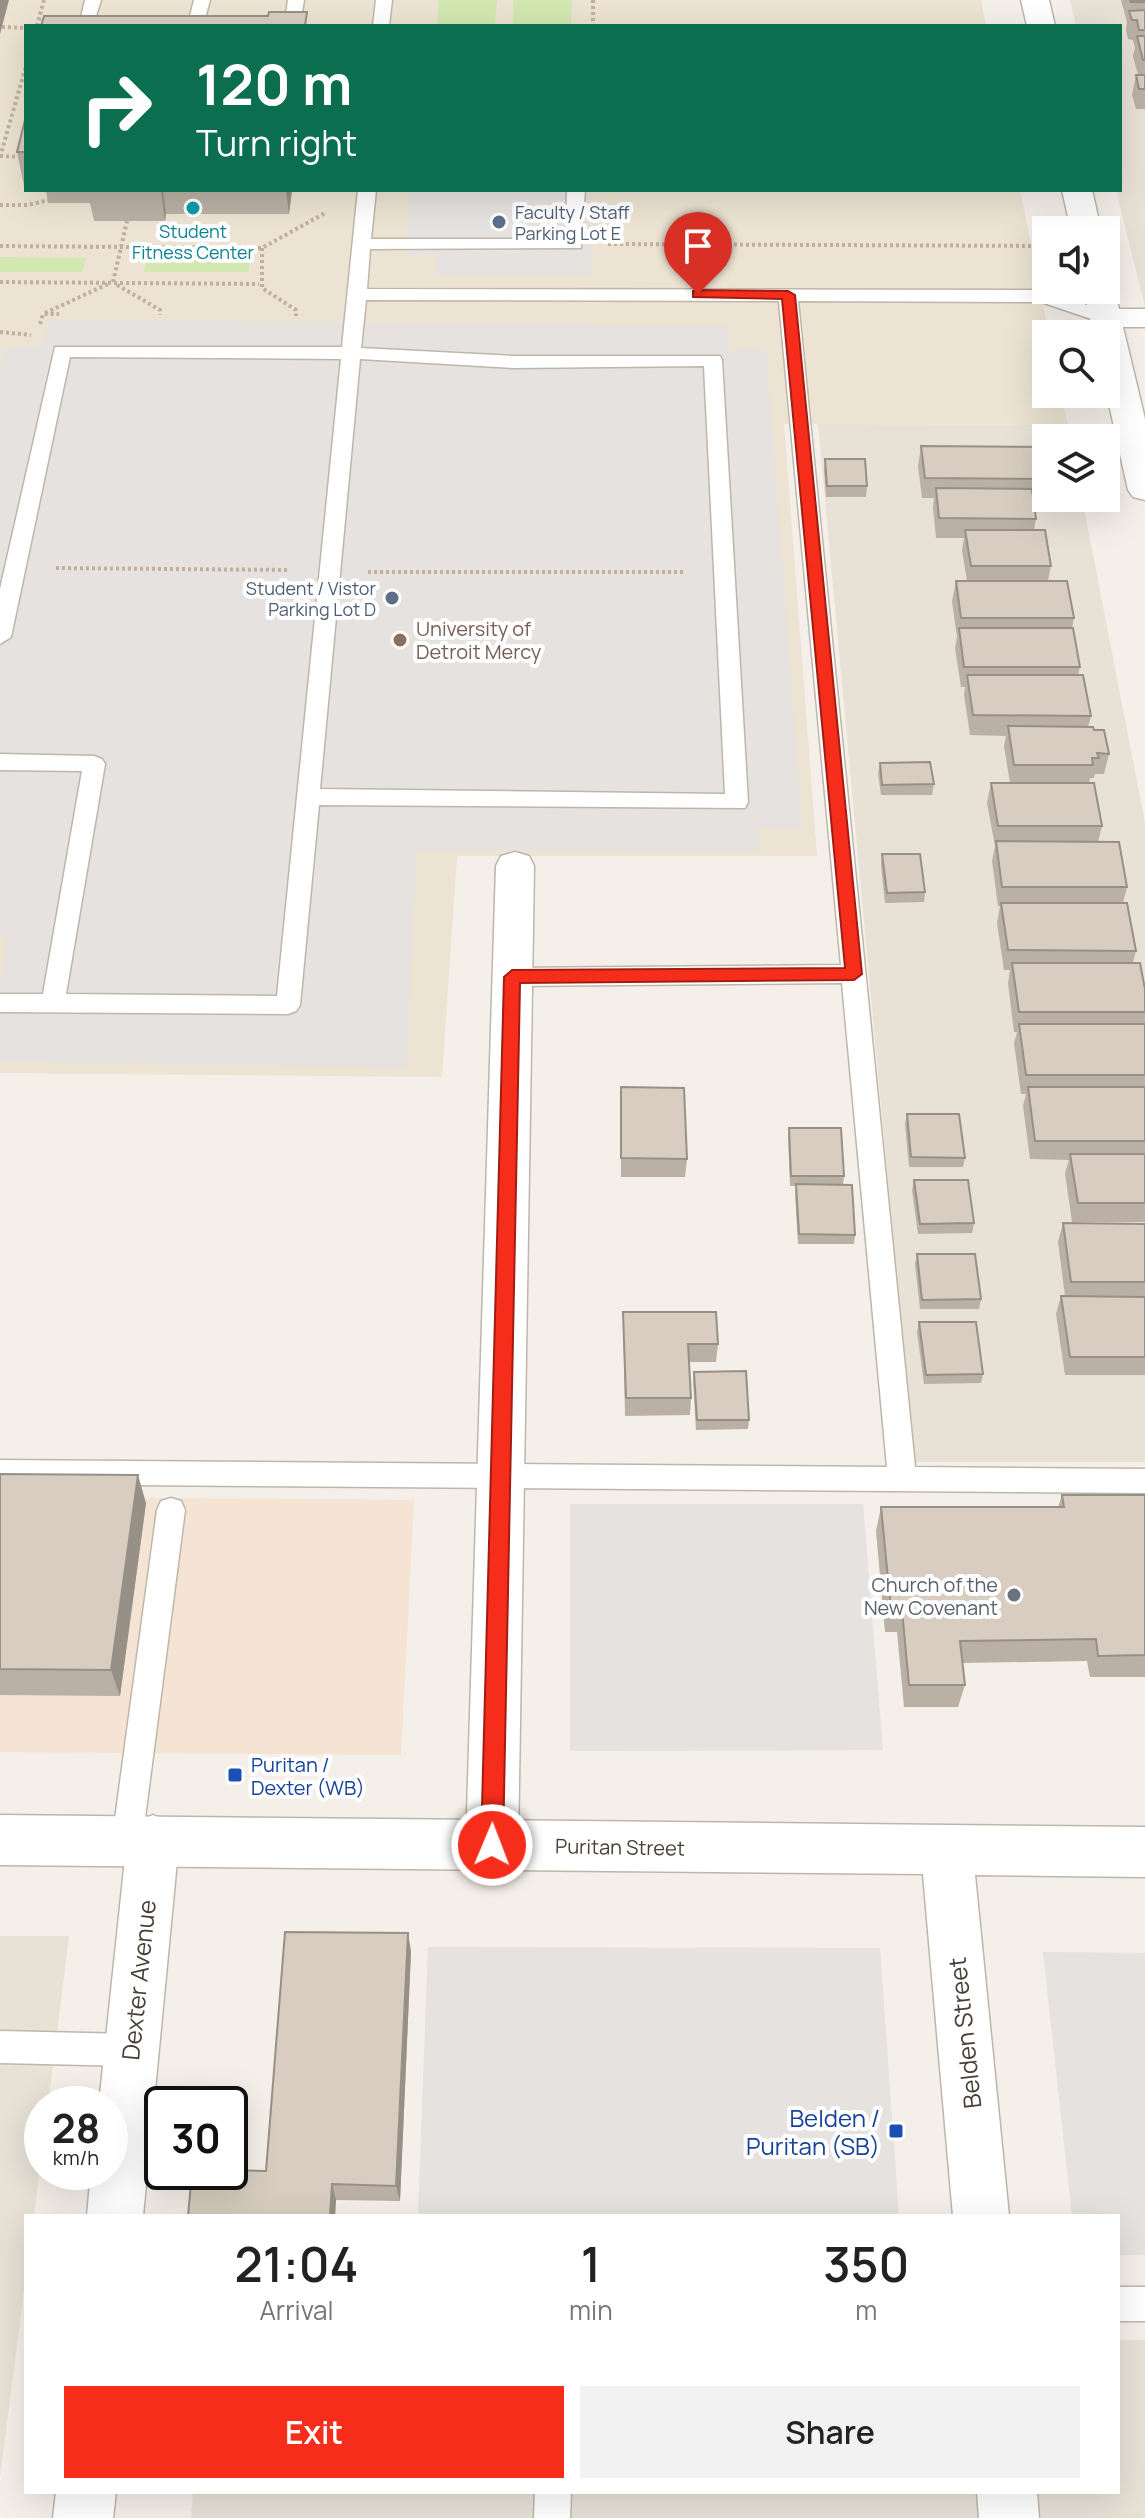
<!DOCTYPE html>
<style>
:root{--surface:#fff;--page:#f2f2f2;--text:#222;--muted:#767676;--accent:#f72d1c}
body{margin:0;font-family:Manrope,sans-serif;background:var(--page);color:var(--text);height:100vh;display:flex;flex-direction:column;font-size:30px;white-space:nowrap}
*{box-sizing:border-box;margin:0}
p{font-size:26px;color:var(--muted)}
.icon{flex:none;width:44px;height:44px;fill:none;stroke:currentColor;stroke-width:2;stroke-linecap:round;stroke-linejoin:round}
.map{position:relative;flex:1;overflow:hidden}
.side{position:absolute;left:24px;top:2214px;width:1096px;height:280px;display:flex;flex-direction:column;background:var(--surface);border-radius:0px;box-shadow:0 8px 32px #0002}
.side>*{flex:none}
.guide{position:absolute;left:24px;top:24px;width:1098px;height:168px;border-radius:0px;box-shadow:0 8px 32px #0002;background:#0b6e4f;color:#fff;overflow:hidden}
.buttons{position:absolute;left:1032px;top:216px;display:grid;gap:16px}
.buttons a{display:grid;place-items:center;width:88px;height:88px;border-radius:0px;background:var(--surface);box-shadow:0 8px 32px #0002;font-size:40px}
.speed{position:absolute;left:24px;top:2086px;display:flex;gap:16px;font-size:40px;font-weight:700;text-align:center}
.speed>*{display:grid;place-content:center;width:104px;height:104px;border-radius:50%;background:var(--surface);box-shadow:0 8px 32px #0002;line-height:1}
.speed small{font-size:20px;font-weight:400}
.speed .limit{border:4px solid #111;border-radius:12px;background:#fff;color:#111}
.pin{position:absolute;display:grid;place-items:center;width:68px;height:68px;color:#fff;margin:-82px -34px;border-radius:50% 50% 50% 0;rotate:-45deg;box-shadow:0 0 8px #0007}
.pin .icon{rotate:45deg}
.me{position:absolute;width:88px;margin:-44px;rotate:1deg;stroke-linejoin:round;filter:drop-shadow(0 0 6px #0008)}
.turn{display:flex;align-items:center;gap:28px;height:168px;padding:0 40px;font-size:36px}
.turn .icon{width:104px;height:104px;stroke-width:2.5}
.turn b{display:block;font-size:56px;line-height:68px}
.eta{display:flex;justify-content:space-evenly;align-items:center;height:136px;text-align:center}
.eta b{font-size:48px;font-weight:600;line-height:56px}
.primary-button{display:flex;gap:16px;margin-top:auto;padding:16px 40px}
.primary-button a{flex:1;height:92px;border-radius:0px;background:var(--accent);color:#fff;font-size:32px;font-weight:600;line-height:92px;text-align:center}
.primary-button a+a{background:var(--page);color:var(--text)}
.map>svg:first-child{display:block}
.residential{fill:#e7e1d6}
.commercial{fill:#f5e4d3}
.education{fill:#ece3d2}
.green{fill:#d3e7b1}
.parking{fill:#e5e2df}
.lines{fill:none;stroke-linecap:round;stroke-linejoin:round}
.service-casing{stroke:#bfb6aa;stroke-width:3}
.minor-casing{stroke:#bfb6aa;stroke-width:3}
.tertiary-casing{stroke:#bfb6aa;stroke-width:3}
.path{stroke:#c1b19c;stroke-width:4;stroke-dasharray:3 3;stroke-linecap:butt}
.service{fill:#fff;fill-rule:evenodd}
.minor{fill:#fff;fill-rule:evenodd}
.tertiary{fill:#fff;fill-rule:evenodd}
.wall{fill:#bab0a5}
.shaded-wall{fill:#979086}
.building{fill:#d8cdc0;stroke:#979086;stroke-width:2}
.route{fill:#f72d1c;stroke:#a11d12;stroke-width:2}
.culture-dot{fill:#0f9aa8;stroke:#fff;stroke-width:3}
.service-dot{fill:#5c6f8a;stroke:#fff;stroke-width:3}
.education-dot{fill:#8d6e63;stroke:#fff;stroke-width:3}
.worship-dot{fill:#6b7280;stroke:#fff;stroke-width:3}
.transit-dot{fill:#1a4fb4;stroke:#fff;stroke-width:3}
.labels{text-anchor:middle;dominant-baseline:central;stroke-width:8;stroke-linejoin:round;paint-order:stroke}
.far-service-label{font-size:18px;fill:#4e5e75;stroke:#fff;text-anchor:start}
.far-culture-label{font-size:18px;fill:#0d838f;stroke:#fff}
.education-label{font-size:20px;fill:#785e54;stroke:#fff;text-anchor:start}
.worship-label{font-size:20px;fill:#5b616d;stroke:#fff;text-anchor:end}
.transit-label{font-size:20px;fill:#164399;stroke:#fff;text-anchor:start}
.street-label{font-size:20px;fill:#473f36;stroke:#fff}
.near-street-label{font-size:24px;fill:#473f36;stroke:#fff}
.near-transit-label{font-size:24px;fill:#164399;stroke:#fff;text-anchor:end}
</style>
<div class="map">
<svg width="1145" height="2518" viewBox="0 0 1145 2518">
<rect width="100%" height="100%" fill="#f4efe8"/>
<g class="residential">
<polygon points="1070,0 1145,0 1145,307 1116,190 1120,190 1120,26 1076,26"/>
<polygon points="818,424 1068,425 1070,438 1046,438 1046,498 1082,498 1145,823 1145,1462 914,1462"/>
<polygon points="0,1936 69,1936 48,2104 42,2104 42,2150 34,2216 26,2216 26,2275 0,2477"/>
<polygon points="1118,2340 1145,2340 1145,2518 191,2518 193,2492 1118,2492"/>
</g>
<polygon class="commercial" points="0,1497 414,1500 401,1755 0,1752"/>
<polygon class="education" points="0,0 981,0 986,26 26,26 26,190 1020,190 1049,334 1046,334 1046,394 1061,394 1068,425 784,424 817,856 457,856 442,1077 0,1073"/>
<g class="green">
<polygon points="439,0 497,0 495,26 437,26"/>
<polygon points="513,0 572,0 571,26 513,26"/>
<polygon points="0,257 86,258 82,272 0,272"/>
<polygon points="147,258 251,258 248,272 144,272"/>
</g>
<g class="parking">
<polygon points="410,190 590,190 591,275 436,275 436,255 406,255"/>
<polygon points="50,319 727,326 729,350 766,350 802,828 758,828 759,851 416,850 407,1068 0,1061 0,991 7,937 0,936 0,368 5,348 41,347"/>
<polygon points="570,1504 863,1504 883,1750 570,1751"/>
<polygon points="428,1947 880,1948 899,2216 418,2216"/>
<polygon points="1043,1952 1145,1953 1145,2255 1118,2255 1118,2216 1072,2216"/>
</g>
<g class="lines">
<defs>
<g id="service">
<polygon points="85,0 101,0 95,19 116,21 117,26 79,26"/>
<polygon points="194,0 210,0 203,26 162,26 163,22 189,20"/>
<polygon points="288,0 304,0 300,26 265,26 266,22 285,21"/>
<polygon points="376,0 392,0 389,26 373,26"/>
<path d="M358 190H376L371 239H566L567 190H585L581 248 370 249 367 289 1043 290 1113 314 1115 318 1106 324 1041 302 798 301 915 1467 1145 1469V1493L0 1484V1460L887 1467 842 983 512 986 504 983 500 977 504 971 512 968 841 965 779 301 366 300 361 348 514 356H720L722 360 748 802 745 808 319 805 300 1005 296 1011 288 1014 0 1012V994H43L82 771 0 770V754L94 756 102 759 105 764 66 994 277 996 341 359 70 357 11 637 0 644V589L55 347H342ZM360 359 514 368 704 366 725 794 320 789Z"/>
<polygon points="171,1498 181,1501 185,1510 142,1841 138,1851 127,1856 116,1851 112,1841 157,1510 161,1501"/>
<polygon points="0,2031 131,2034 142,2039 147,2050 142,2061 131,2066 0,2063"/>
<rect x="1118" y="2287" width="27" height="34"/>
<polygon points="535,2492 571,2492 570,2518 534,2518"/>
</g>
<g id="minor">
<polygon points="1021,0 1049,0 1055,26 1027,26"/>
<polygon points="1062,190 1092,190 1101,230 1071,230"/>
<polygon points="1106,282 1114,290 1119,309 1145,309 1145,327 1123,327 1145,419 1145,500 1133,497 1128,490 1106,391 1106,334 1093,334 1084,290 1106,290"/>
<polygon points="515,852 529,856 534,866 518,1845 510,1862 492,1870 474,1862 466,1845 496,866 501,856"/>
<polygon points="153,1815 171,1823 179,1840 143,2216 87,2216 91,2172 110,2172 110,2104 99,2104 127,1840 135,1823"/>
<polygon points="56,2492 116,2492 113,2518 53,2518"/>
</g>
<g id="tertiary">
<polygon points="0,1815 1145,1827 1145,1877 975,1875 1009,2216 953,2216 923,1874 0,1865"/>
<polygon points="977,2492 1037,2492 1039,2518 979,2518"/>
</g>
</defs>
<use href="#service" class="service-casing"/>
<use href="#minor" class="minor-casing"/>
<use href="#tertiary" class="tertiary-casing"/>
<g class="path">
<polyline points="593,0 593,26"/>
<polyline points="37,26 44,0"/>
<polyline points="2,27 26,28"/>
<polyline points="0,156 26,157"/>
<polyline points="0,157 26,66"/>
<polyline points="0,205 28,205 49,200"/>
<polyline points="608,244 1046,246"/>
<polyline points="0,246 262,248 325,213"/>
<polyline points="262,248 262,288 296,310 296,316"/>
<polyline points="0,282 259,284"/>
<polyline points="113,282 127,221"/>
<polyline points="117,285 160,310 160,315"/>
<polyline points="45,313 108,284"/>
<polyline points="40,324 43,314 59,314"/>
<polyline points="0,332 31,335"/>
<polyline points="56,568 290,570"/>
<polyline points="368,572 685,572"/>
</g>
<use href="#service" class="service"/>
<use href="#minor" class="minor"/>
<use href="#tertiary" class="tertiary"/>
</g>
<g class="wall">
<polygon points="1121,0 1145,0 1145,109 1136,109 1132,95 1136,75 1138,75 1133,56 1135,48 1133,40 1128,39 1126,30 1127,22"/>
<polygon points="26,116 26,186 24,186 17,152"/>
<polygon points="46,190 292,190 289,214 166,214 165,221 94,221 90,203 48,203"/>
<polygon points="921,446 1046,459 1046,500 1034,499 1036,519 1034,530 1051,566 1048,581 1074,618 1072,628 1080,667 1078,675 1091,716 1088,727 1094,730 1109,754 1104,774 1095,774 1094,778 1090,778 1089,783 1102,826 1098,842 1127,887 1123,903 1136,951 1133,963 1145,989 1145,1222 1072,1222 1065,1173 1069,1160 1030,1159 1023,1106 1026,1094 1021,1094 1014,1043 1017,1032 1014,1032 1008,983 1010,970 1004,970 997,923 1000,906 998,906 992,861 995,846 987,803 991,783 1010,783 1004,746 1006,736 970,735 964,695 965,687 961,687 955,648 957,637 952,601 956,581 967,581 962,550 964,538 936,538 933,508 934,498 922,498 918,466"/>
<polygon points="825,459 867,486 866,497 826,497 824,470"/>
<polygon points="880,763 934,784 932,795 881,795 878,773"/>
<polygon points="882,854 925,892 924,902 885,903 881,865"/>
<polygon points="621,1087 687,1159 685,1177 621,1177"/>
<polygon points="907,1114 965,1158 963,1167 909,1167 905,1124"/>
<polygon points="789,1128 844,1176 843,1185 855,1235 854,1244 798,1244 795,1194 796,1186 790,1186 788,1138"/>
<polygon points="914,1180 974,1223 972,1233 918,1234 912,1190"/>
<polygon points="1063,1223 1145,1224 1145,1375 1065,1375 1056,1314 1061,1296 1065,1296 1058,1242"/>
<polygon points="917,1254 981,1299 979,1309 920,1309 915,1264"/>
<polygon points="623,1312 718,1344 716,1362 689,1362 691,1398 690,1415 625,1416"/>
<polygon points="919,1322 983,1374 981,1383 924,1384 917,1332"/>
<polygon points="694,1372 749,1420 748,1429 696,1430 693,1381"/>
<polygon points="0,1474 146,1503 120,1696 0,1695"/>
<polygon points="1062,1495 1145,1495 1145,1677 1090,1677 1087,1661 962,1663 965,1685 958,1707 904,1707 897,1632 885,1632 876,1531 881,1507 1058,1507"/>
<polygon points="411,1951 400,2201 336,2200 335,2216 188,2216 266,2171"/>
</g>
<g class="shaded-wall">
<polygon points="0,0 9,0 0,34"/>
<polygon points="161,190 163,190 166,214 165,221"/>
<polygon points="286,190 292,190 289,214"/>
<polygon points="138,1475 146,1503 120,1696 111,1670"/>
<polygon points="408,1933 411,1951 400,2201 396,2186"/>
<polygon points="332,2184 336,2200 335,2216 330,2216"/>
</g>
<g class="building">
<polygon points="1130,0 1145,0 1145,2 1131,2"/>
<polygon points="1145,10 1145,30 1139,30 1137,20 1132,20 1129,11"/>
<polygon points="269,12 307,12 305,26 41,26 44,16 268,16"/>
<polygon points="1137,36 1145,36 1145,60 1143,60"/>
<polygon points="1136,75 1145,75 1145,89 1139,89"/>
<polygon points="26,116 26,152 17,152"/>
<polygon points="921,446 1044,447 1046,459 1046,479 925,478"/>
<polygon points="825,459 865,459 867,486 827,486"/>
<polygon points="936,488 1032,489 1036,519 939,518"/>
<polygon points="965,530 1045,530 1051,566 971,566"/>
<polygon points="956,581 1067,581 1074,618 961,618"/>
<polygon points="959,628 1073,628 1080,667 964,667"/>
<polygon points="967,675 1083,675 1091,716 973,715"/>
<polygon points="1008,726 1093,727 1094,730 1104,730 1109,754 1097,753 1099,758 1092,758 1093,765 1014,765"/>
<polygon points="930,762 934,784 882,785 880,763"/>
<polygon points="991,783 1094,783 1102,826 998,826"/>
<polygon points="996,841 1119,842 1127,887 1002,887"/>
<polygon points="882,854 920,854 925,892 887,893"/>
<polygon points="1001,903 1127,903 1136,951 1008,950"/>
<polygon points="1012,963 1140,963 1145,989 1145,1012 1019,1012"/>
<polygon points="1019,1024 1145,1024 1145,1075 1026,1075"/>
<polygon points="621,1087 684,1088 687,1159 621,1158"/>
<polygon points="1028,1087 1145,1087 1145,1141 1035,1141"/>
<polygon points="907,1114 959,1114 965,1158 911,1157"/>
<polygon points="789,1128 841,1128 844,1176 791,1176"/>
<polygon points="1070,1154 1145,1154 1145,1203 1078,1203"/>
<polygon points="914,1180 968,1180 974,1223 920,1224"/>
<polygon points="796,1184 852,1185 855,1235 799,1234"/>
<polygon points="1063,1223 1145,1224 1145,1282 1071,1282"/>
<polygon points="917,1254 975,1254 981,1299 922,1300"/>
<polygon points="1061,1296 1145,1297 1145,1357 1070,1357"/>
<polygon points="623,1312 716,1312 718,1344 688,1344 691,1398 626,1398"/>
<polygon points="919,1322 976,1322 983,1374 926,1375"/>
<polygon points="746,1371 749,1420 697,1420 694,1372"/>
<polygon points="0,1474 138,1475 111,1670 0,1669"/>
<polygon points="1062,1495 1145,1495 1145,1655 1098,1656 1096,1639 960,1641 965,1685 909,1685 902,1610 891,1609 881,1507 1064,1507"/>
<polygon points="285,1932 408,1933 396,2186 332,2184 330,2216 188,2216 192,2172 230,2172 230,2170 266,2171"/>
</g>
<polygon class="route" points="698,290 788,291 795,295 862,974 854,980 520,983 503,1845 500,1853 492,1856 485,1853 481,1845 504,977 512,970 845,968 782,299 693,297 693,291"/>
<circle class="culture-dot" cx="193" cy="208" r="8"/>
<g class="service-dot">
<circle cx="499" cy="222" r="8"/>
<circle cx="392" cy="598" r="8"/>
</g>
<circle class="education-dot" cx="400" cy="640" r="8"/>
<circle class="worship-dot" cx="1014" cy="1595" r="8"/>
<g class="transit-dot">
<rect x="227" y="1767" width="16" height="16" rx="4"/>
<rect x="888" y="2123" width="16" height="16" rx="4"/>
</g>
<g class="labels">
<g class="far-service-label">
<text x="515" y="212">Faculty / Staff<tspan x="515" dy="21">Parking Lot E</tspan></text>
<text x="376" y="588" text-anchor="end">Student / Vistor<tspan x="376" dy="21">Parking Lot D</tspan></text>
</g>
<g class="far-culture-label">
<text x="193" y="231">Student<tspan x="193" dy="21">Fitness Center</tspan></text>
</g>
<g class="education-label">
<text x="416" y="628">University of<tspan x="416" dy="23">Detroit Mercy</tspan></text>
</g>
<g class="worship-label">
<text x="998" y="1584">Church of the<tspan x="998" dy="23">New Covenant</tspan></text>
</g>
<g class="transit-label">
<text x="251" y="1764">Puritan /<tspan x="251" dy="23">Dexter (WB)</tspan></text>
</g>
<g class="street-label">
<text transform="translate(620 1847) rotate(1)">Puritan Street</text>
</g>
<g class="near-street-label">
<text transform="translate(138 1980) rotate(-84)">Dexter Avenue</text>
<text transform="translate(964 2033) rotate(-96)">Belden Street</text>
</g>
<g class="near-transit-label">
<text x="880" y="2117">Belden /<tspan x="880" dy="28">Puritan (SB)</tspan></text>
</g>
</g>
</svg>
<div class="buttons">
<a><svg class="icon" aria-label="sound" viewBox="0 0 24 24"><path d="M4 9h4l5-4v14l-5-4H4zM17 9q2 3 0 6"/></svg></a>
<a><svg class="icon" aria-label="search" viewBox="0 0 24 24"><circle cx="10" cy="10" r="6"/><path d="M15 15l6 6"/></svg></a>
<a><svg class="icon" aria-label="layers" viewBox="0 0 24 24"><path d="M12 4l9 5-9 5-9-5zM3 14l9 5 9-5"/></svg></a>
</div>
<div class="speed"><div>28<small>km/h</small></div><div class="limit">30</div></div>
<div class="pin" style="left:698px;top:294px;background:#d93025"><svg class="icon" aria-label="arrive" viewBox="0 0 24 24"><path d="M6 21V4h12l-3 4 3 4H6"/></svg></div>
<svg class="me" style="left:492px;top:1845px" viewBox="-20 -20 40 40"><circle r="17" fill="#f72d1c" stroke="#fff" stroke-width="3"/><path d="M0-11L8 9 0 5-8 9z" fill="#fff"/></svg>
<div class="guide">
<div class="turn"><svg class="icon" aria-label="right" viewBox="0 0 24 24"><path d="M7 20v-9h11M14 6l5 5-5 5"/></svg><div><b>120 m</b>Turn right</div></div>
</div>
<section class="side">
<div class="eta">
<div><b>21:04</b><p>Arrival</p></div>
<div><b>1</b><p>min</p></div>
<div><b>350</b><p>m</p></div>
</div>
<div class="primary-button"><a>Exit</a><a>Share</a></div>
</section>
</div>
